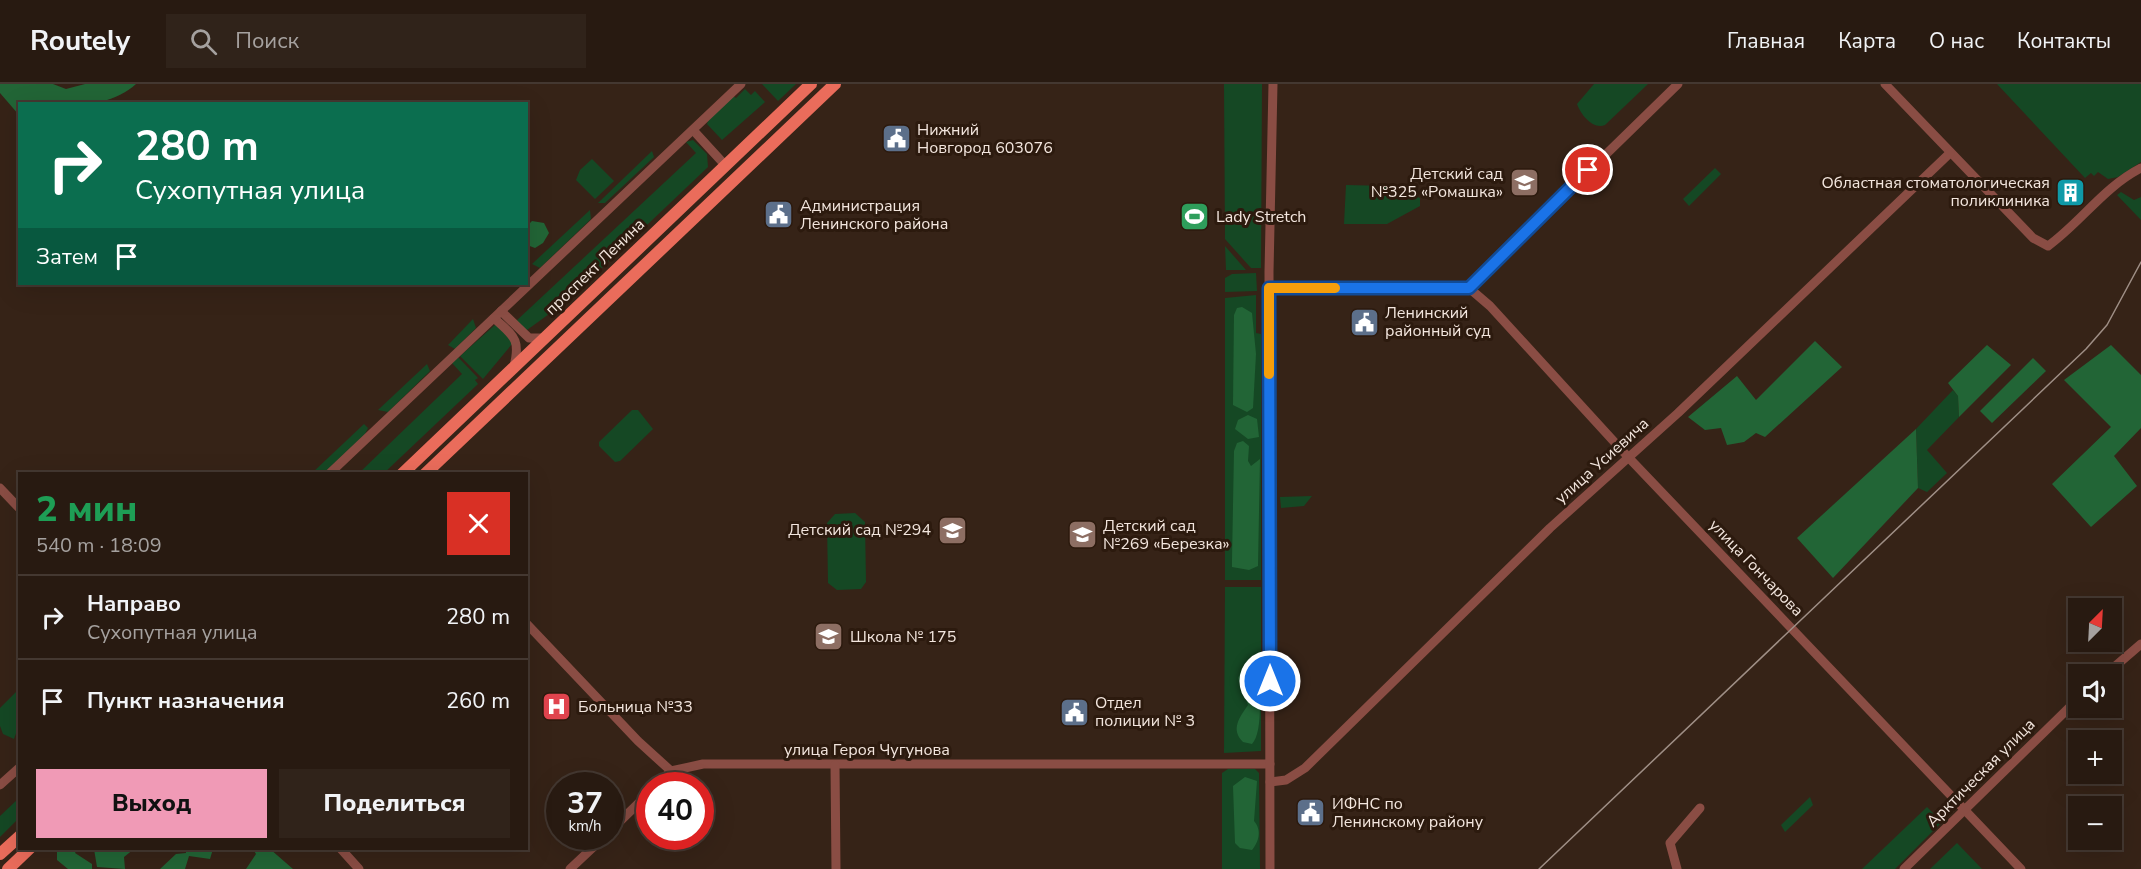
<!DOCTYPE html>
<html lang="ru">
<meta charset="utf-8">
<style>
:root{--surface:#281a11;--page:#30231a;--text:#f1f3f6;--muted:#a5a19f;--line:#443831;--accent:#f09ab6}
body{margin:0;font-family:"Nunito Sans",sans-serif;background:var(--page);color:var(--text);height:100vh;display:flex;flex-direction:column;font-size:22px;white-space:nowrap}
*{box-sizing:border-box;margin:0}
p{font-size:20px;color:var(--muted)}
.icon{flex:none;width:33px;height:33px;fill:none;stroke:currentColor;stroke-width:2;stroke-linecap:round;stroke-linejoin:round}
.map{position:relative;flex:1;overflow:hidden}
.panel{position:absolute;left:18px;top:388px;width:510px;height:378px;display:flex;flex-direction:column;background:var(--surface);border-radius:0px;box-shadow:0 6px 24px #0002,0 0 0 2px var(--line)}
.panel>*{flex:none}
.banner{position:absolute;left:18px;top:18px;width:510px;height:183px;border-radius:0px;box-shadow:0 6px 24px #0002,0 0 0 2px var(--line);background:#0b6e4f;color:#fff;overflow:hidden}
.needle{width:39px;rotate:24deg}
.controls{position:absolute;left:2068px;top:514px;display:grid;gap:12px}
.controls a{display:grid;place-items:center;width:54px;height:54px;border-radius:0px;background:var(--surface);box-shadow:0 6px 24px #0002,0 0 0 2px var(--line);font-size:30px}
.speed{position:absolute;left:546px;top:688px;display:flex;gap:12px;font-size:30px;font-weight:700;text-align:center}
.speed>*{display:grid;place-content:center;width:78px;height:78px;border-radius:50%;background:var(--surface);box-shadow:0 6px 24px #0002,0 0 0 2px var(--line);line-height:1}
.speed small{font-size:15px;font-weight:400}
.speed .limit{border:9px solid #d22;background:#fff;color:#111}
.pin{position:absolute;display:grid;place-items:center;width:51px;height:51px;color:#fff;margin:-26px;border:3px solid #fff;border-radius:50%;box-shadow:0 2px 6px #0007}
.me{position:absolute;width:66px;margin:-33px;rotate:0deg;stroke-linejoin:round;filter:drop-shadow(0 0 4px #0008)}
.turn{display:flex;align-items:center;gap:21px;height:126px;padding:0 18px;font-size:27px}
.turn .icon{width:78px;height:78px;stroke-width:2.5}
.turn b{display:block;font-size:42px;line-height:51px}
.then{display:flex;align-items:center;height:57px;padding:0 18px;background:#0003;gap:12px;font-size:22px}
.round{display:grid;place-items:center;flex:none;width:63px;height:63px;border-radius:0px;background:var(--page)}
.overview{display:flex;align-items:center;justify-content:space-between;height:102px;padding:0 18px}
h1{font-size:36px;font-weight:800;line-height:45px;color:#1e9e55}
.cta{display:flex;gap:12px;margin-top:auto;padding:12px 18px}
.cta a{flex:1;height:69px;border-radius:0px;background:var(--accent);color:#111;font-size:24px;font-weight:800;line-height:69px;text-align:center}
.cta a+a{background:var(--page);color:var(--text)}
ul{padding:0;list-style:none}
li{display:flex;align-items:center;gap:18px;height:84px;padding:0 18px;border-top:2px solid var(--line)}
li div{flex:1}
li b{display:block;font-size:22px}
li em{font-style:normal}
header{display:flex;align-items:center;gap:36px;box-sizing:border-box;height:84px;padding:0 30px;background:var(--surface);border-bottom:2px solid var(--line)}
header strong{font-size:28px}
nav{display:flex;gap:33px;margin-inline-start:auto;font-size:21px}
.search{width:420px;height:54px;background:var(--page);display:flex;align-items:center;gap:15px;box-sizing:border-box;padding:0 21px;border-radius:0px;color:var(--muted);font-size:22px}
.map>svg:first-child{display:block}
.green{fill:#154824}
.forest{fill:#226536}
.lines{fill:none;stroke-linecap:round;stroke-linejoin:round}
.minor{stroke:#8a4d44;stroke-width:9}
.major{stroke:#ea6c5b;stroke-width:12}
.tram{stroke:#9f8f86;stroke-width:1.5}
.route-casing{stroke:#114b97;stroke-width:15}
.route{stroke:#1a73e8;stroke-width:10}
.slow{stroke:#f59e0b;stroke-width:10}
.labels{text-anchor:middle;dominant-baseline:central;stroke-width:6;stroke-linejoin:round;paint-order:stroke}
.poi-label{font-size:16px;fill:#f3e6de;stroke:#2c1a0e;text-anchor:start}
.street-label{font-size:16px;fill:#f3e6de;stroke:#2c1a0e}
</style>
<header>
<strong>Routely</strong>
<div class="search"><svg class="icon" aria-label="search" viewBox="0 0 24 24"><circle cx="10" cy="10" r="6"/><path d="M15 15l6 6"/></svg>Поиск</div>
<nav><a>Главная</a><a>Карта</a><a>О нас</a><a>Контакты</a></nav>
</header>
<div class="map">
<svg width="2141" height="785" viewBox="0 0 2141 785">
<rect width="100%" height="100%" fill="#362317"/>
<g class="green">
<polygon points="762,0 796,0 778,17"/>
<polygon points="1224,0 1262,0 1261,184 1251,184 1225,155"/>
<path d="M1594 0H1648L1605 41C1593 46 1581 31 1577 20Z"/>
<polygon points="1997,0 2141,0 2141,78 2118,93 2108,95 2098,88 2094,92 2091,89 2085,94"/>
<polygon points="745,5 751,11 755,7 765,18 722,56 707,40 708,37 733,12 736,14"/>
<polygon points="693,56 707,70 708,83 567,217 527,246 515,238 696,69 686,58"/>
<polygon points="652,67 654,73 605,119 598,119"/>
<polygon points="592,75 614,97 595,115 576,96 580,86"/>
<polygon points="1715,84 1721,90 1689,122 1683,115"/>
<polygon points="1346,101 1389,102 1420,114 1420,122 1387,140 1344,140"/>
<polygon points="2121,108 2134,116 2141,113 2141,136 2117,111"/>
<polygon points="590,126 591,135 540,184 532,180"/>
<polygon points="1225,162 1246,186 1226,186"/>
<polygon points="1256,189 1257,207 1225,208 1225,194 1232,190"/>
<polygon points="1256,211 1256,249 1261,250 1261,496 1225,496 1225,214"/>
<polygon points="473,235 476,244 455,265 448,261"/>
<polygon points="496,240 512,255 512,260 483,295 460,272"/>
<polygon points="458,273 478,294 475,296 478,300 383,390 358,390 462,290 452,279"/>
<polygon points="427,280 430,287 388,328 378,326"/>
<polygon points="1953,306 1958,312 1959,333 1927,366 1947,389 1927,408 1918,404 1916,345"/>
<polygon points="632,326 638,326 653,345 620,377 615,378 599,362 599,358"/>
<polygon points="364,340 368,344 365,350 323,390 311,390"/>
<polygon points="1312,412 1304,422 1281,424 1280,413"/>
<polygon points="855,429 865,438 866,498 861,505 837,506 828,499 827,439 835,430"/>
<polygon points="1225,503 1261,503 1261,667 1224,669"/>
<polygon points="19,605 19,641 14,655 3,650 0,642 0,624"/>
<polygon points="1228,685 1255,685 1259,689 1260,785 1222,785 1222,689"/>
<polygon points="1810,713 1813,721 1785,748 1781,741"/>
<polygon points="19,714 19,734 0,753 0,732"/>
<polygon points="1927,723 1942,738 1895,785 1862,785"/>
<polygon points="1957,759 1982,785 1930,785"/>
</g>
<g class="forest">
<path d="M0 0H53L66 5 85 0H136C105 28 59 20 20 20L19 31 0 9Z"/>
<polygon points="532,137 544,139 549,149 543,159 535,164 527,161 527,142"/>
<polygon points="1242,223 1252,229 1256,270 1253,324 1247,328 1233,321 1234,231 1237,224"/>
<polygon points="1815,257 1842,283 1765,353 1756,349 1744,358 1727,361 1721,344 1705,346 1688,333 1737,292 1756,316"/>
<polygon points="1987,261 2011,281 1959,333 1958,312 1948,299"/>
<polygon points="2111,261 2141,291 2141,344 2114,372 2137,402 2091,443 2052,400 2111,343 2064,296"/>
<polygon points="2033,274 2046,287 1992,339 1980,327"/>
<polygon points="1248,331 1257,335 1259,353 1248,355 1235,345 1238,336"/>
<polygon points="1916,345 1918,404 1833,494 1797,454"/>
<polygon points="1243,357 1249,362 1248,377 1251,382 1260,375 1258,482 1249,486 1232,483 1232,476 1234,367 1237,359"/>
<path d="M1247 576 1256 577 1259 583C1259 601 1264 648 1252 660L1243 658C1230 645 1240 633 1248 621L1238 594Z"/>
<path d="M1245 693 1257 697 1254 737C1262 746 1259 758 1252 766L1240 764 1235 759 1233 702Z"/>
<polygon points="57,765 77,765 75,769 92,780 92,785 68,785 57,776"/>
<polygon points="94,765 134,765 124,773 125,785 97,783"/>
<polygon points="186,765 213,765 210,775 189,772 185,785 160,785 176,770 186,769"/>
<polygon points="253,765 270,765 293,785 246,785 256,770"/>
</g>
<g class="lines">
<g class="minor">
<path d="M1885 0 2033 154 2048 162C2081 138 2104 103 2141 84"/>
<polyline points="693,46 725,81"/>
<polyline points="1269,204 1469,204 1678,0"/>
<polyline points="1469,204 1490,222 1629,374 2021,785"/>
<polyline points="501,227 529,254 544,254"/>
<path d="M494 234C513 252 521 254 514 282"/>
<polyline points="329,390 741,0"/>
<polyline points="0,404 20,425"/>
<polyline points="526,539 638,657 671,687 703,680 1270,680"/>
<polyline points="2105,591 2141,560"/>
<polyline points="835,681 836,785"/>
<polyline points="1270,698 1286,696 1305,684 1550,444 1678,329 1950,69"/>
<polyline points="0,701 20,683"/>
<polyline points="656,702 671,687"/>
<polyline points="610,747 650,708"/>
<polyline points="341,765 359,785"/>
<polyline points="570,785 604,753"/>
<polyline points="1270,785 1269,188 1273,0"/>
<polyline points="1677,785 1670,759 1700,724"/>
<polyline points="1904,785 2079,614"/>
</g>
<g class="major">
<polyline points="402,390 811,0"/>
<polyline points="425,390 835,0"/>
<polyline points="0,770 20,752"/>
<polyline points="8,785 29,765"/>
</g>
<polyline class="tram" points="1539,785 2086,265 2107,241 2141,178"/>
</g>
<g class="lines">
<defs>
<polyline id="route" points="1270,597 1269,204 1469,204 1588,86"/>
</defs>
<use href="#route" class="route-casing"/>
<use href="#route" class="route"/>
<polyline class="slow" points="1269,290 1269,204 1335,204"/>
</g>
<defs>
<symbol id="civic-square" viewBox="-11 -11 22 22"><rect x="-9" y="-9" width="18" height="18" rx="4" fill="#5c6f8a" stroke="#2c1a0e"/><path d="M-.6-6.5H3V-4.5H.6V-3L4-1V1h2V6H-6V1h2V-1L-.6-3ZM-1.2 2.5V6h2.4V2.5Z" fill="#fff"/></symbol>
<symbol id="school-square" viewBox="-11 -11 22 22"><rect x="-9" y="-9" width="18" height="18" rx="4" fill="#8d6e63" stroke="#2c1a0e"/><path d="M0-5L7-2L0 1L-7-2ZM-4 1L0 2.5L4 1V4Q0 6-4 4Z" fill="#fff"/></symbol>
<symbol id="building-square" viewBox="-11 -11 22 22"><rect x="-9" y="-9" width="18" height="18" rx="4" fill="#0f9aa8" stroke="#2c1a0e"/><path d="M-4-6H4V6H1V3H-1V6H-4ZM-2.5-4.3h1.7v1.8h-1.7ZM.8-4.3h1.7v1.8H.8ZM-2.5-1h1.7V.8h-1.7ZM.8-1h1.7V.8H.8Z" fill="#fff"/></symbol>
<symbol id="stadium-square" viewBox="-11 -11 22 22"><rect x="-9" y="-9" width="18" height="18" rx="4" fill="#2e9e5b" stroke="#2c1a0e"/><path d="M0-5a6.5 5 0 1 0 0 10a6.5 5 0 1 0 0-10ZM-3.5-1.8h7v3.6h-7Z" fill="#fff"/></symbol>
<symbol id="hospital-square" viewBox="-11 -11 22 22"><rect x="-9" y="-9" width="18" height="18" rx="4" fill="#e0444e" stroke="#2c1a0e"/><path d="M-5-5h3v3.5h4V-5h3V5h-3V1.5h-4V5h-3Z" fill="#fff"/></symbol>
</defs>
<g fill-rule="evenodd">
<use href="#civic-square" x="880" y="38" width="33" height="33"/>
<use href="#school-square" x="1508" y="82" width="33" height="33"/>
<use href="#building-square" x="2054" y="92" width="33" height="33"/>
<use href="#civic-square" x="762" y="114" width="33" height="33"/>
<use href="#stadium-square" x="1178" y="116" width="33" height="33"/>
<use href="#civic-square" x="1348" y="222" width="33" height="33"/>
<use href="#school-square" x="936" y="430" width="33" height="33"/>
<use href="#school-square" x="1066" y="434" width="33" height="33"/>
<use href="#school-square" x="812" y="536" width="33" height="33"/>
<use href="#hospital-square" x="540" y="606" width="33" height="33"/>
<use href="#civic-square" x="1058" y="612" width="33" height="33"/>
<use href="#civic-square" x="1294" y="712" width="33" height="33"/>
</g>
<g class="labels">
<g class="poi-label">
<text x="917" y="46">Нижний<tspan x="917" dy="18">Новгород 603076</tspan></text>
<text x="1503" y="90" text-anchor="end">Детский сад<tspan x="1503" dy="18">№325 «Ромашка»</tspan></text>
<text x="2050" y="99" text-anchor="end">Областная стоматологическая<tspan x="2050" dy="18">поликлиника</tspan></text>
<text x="800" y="122">Администрация<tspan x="800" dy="18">Ленинского района</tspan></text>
<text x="1216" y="133">Lady Stretch</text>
<text x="1385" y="229">Ленинский<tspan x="1385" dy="18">районный суд</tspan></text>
<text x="1103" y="442">Детский сад<tspan x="1103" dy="18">№269 «Березка»</tspan></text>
<text x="931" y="446" text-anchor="end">Детский сад №294</text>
<text x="850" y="553">Школа № 175</text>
<text x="1095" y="619">Отдел<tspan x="1095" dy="18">полиции № 3</tspan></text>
<text x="578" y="623">Больница №33</text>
<text x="1332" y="720">ИФНС по<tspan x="1332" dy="18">Ленинскому району</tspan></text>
</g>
<g class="street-label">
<text transform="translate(595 183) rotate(-44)">проспект Ленина</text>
<text transform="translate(1602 377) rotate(-42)">улица Усиевича</text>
<text transform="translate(1756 484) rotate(46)">улица Гончарова</text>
<text x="867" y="666">улица Героя Чугунова</text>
<text transform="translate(1981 689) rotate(-45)">Арктическая улица</text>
</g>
</g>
</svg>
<div class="controls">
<a><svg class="needle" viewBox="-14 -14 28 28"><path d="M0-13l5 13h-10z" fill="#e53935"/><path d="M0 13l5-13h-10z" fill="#a5a19f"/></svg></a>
<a><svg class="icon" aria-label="sound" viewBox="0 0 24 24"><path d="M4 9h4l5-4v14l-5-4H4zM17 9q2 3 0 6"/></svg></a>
<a>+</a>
<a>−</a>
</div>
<div class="speed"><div>37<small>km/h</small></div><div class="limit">40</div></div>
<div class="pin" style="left:1588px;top:86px;background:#d93025"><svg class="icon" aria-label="arrive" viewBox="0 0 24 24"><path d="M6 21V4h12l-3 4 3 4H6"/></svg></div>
<svg class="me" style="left:1270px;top:597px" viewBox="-20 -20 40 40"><circle r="17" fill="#1a73e8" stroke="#fff" stroke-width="3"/><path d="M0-11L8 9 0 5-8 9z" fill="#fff"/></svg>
<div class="banner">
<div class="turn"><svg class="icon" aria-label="right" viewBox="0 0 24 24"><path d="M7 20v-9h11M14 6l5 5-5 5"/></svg><div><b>280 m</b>Сухопутная улица</div></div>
<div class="then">Затем<svg class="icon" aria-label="arrive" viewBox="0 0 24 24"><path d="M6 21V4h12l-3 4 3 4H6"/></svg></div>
</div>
<section class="panel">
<div class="overview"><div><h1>2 мин</h1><p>540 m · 18:09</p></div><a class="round" style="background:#d93025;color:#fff"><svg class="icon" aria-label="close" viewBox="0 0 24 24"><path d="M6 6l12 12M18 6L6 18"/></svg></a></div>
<ul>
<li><svg class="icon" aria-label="right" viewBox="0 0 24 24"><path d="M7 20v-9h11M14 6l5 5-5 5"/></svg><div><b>Направо</b><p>Сухопутная улица</p></div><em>280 m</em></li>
<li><svg class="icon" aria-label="arrive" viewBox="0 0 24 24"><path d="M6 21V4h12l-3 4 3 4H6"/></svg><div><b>Пункт назначения</b></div><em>260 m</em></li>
</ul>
<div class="cta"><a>Выход</a><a>Поделиться</a></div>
</section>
</div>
